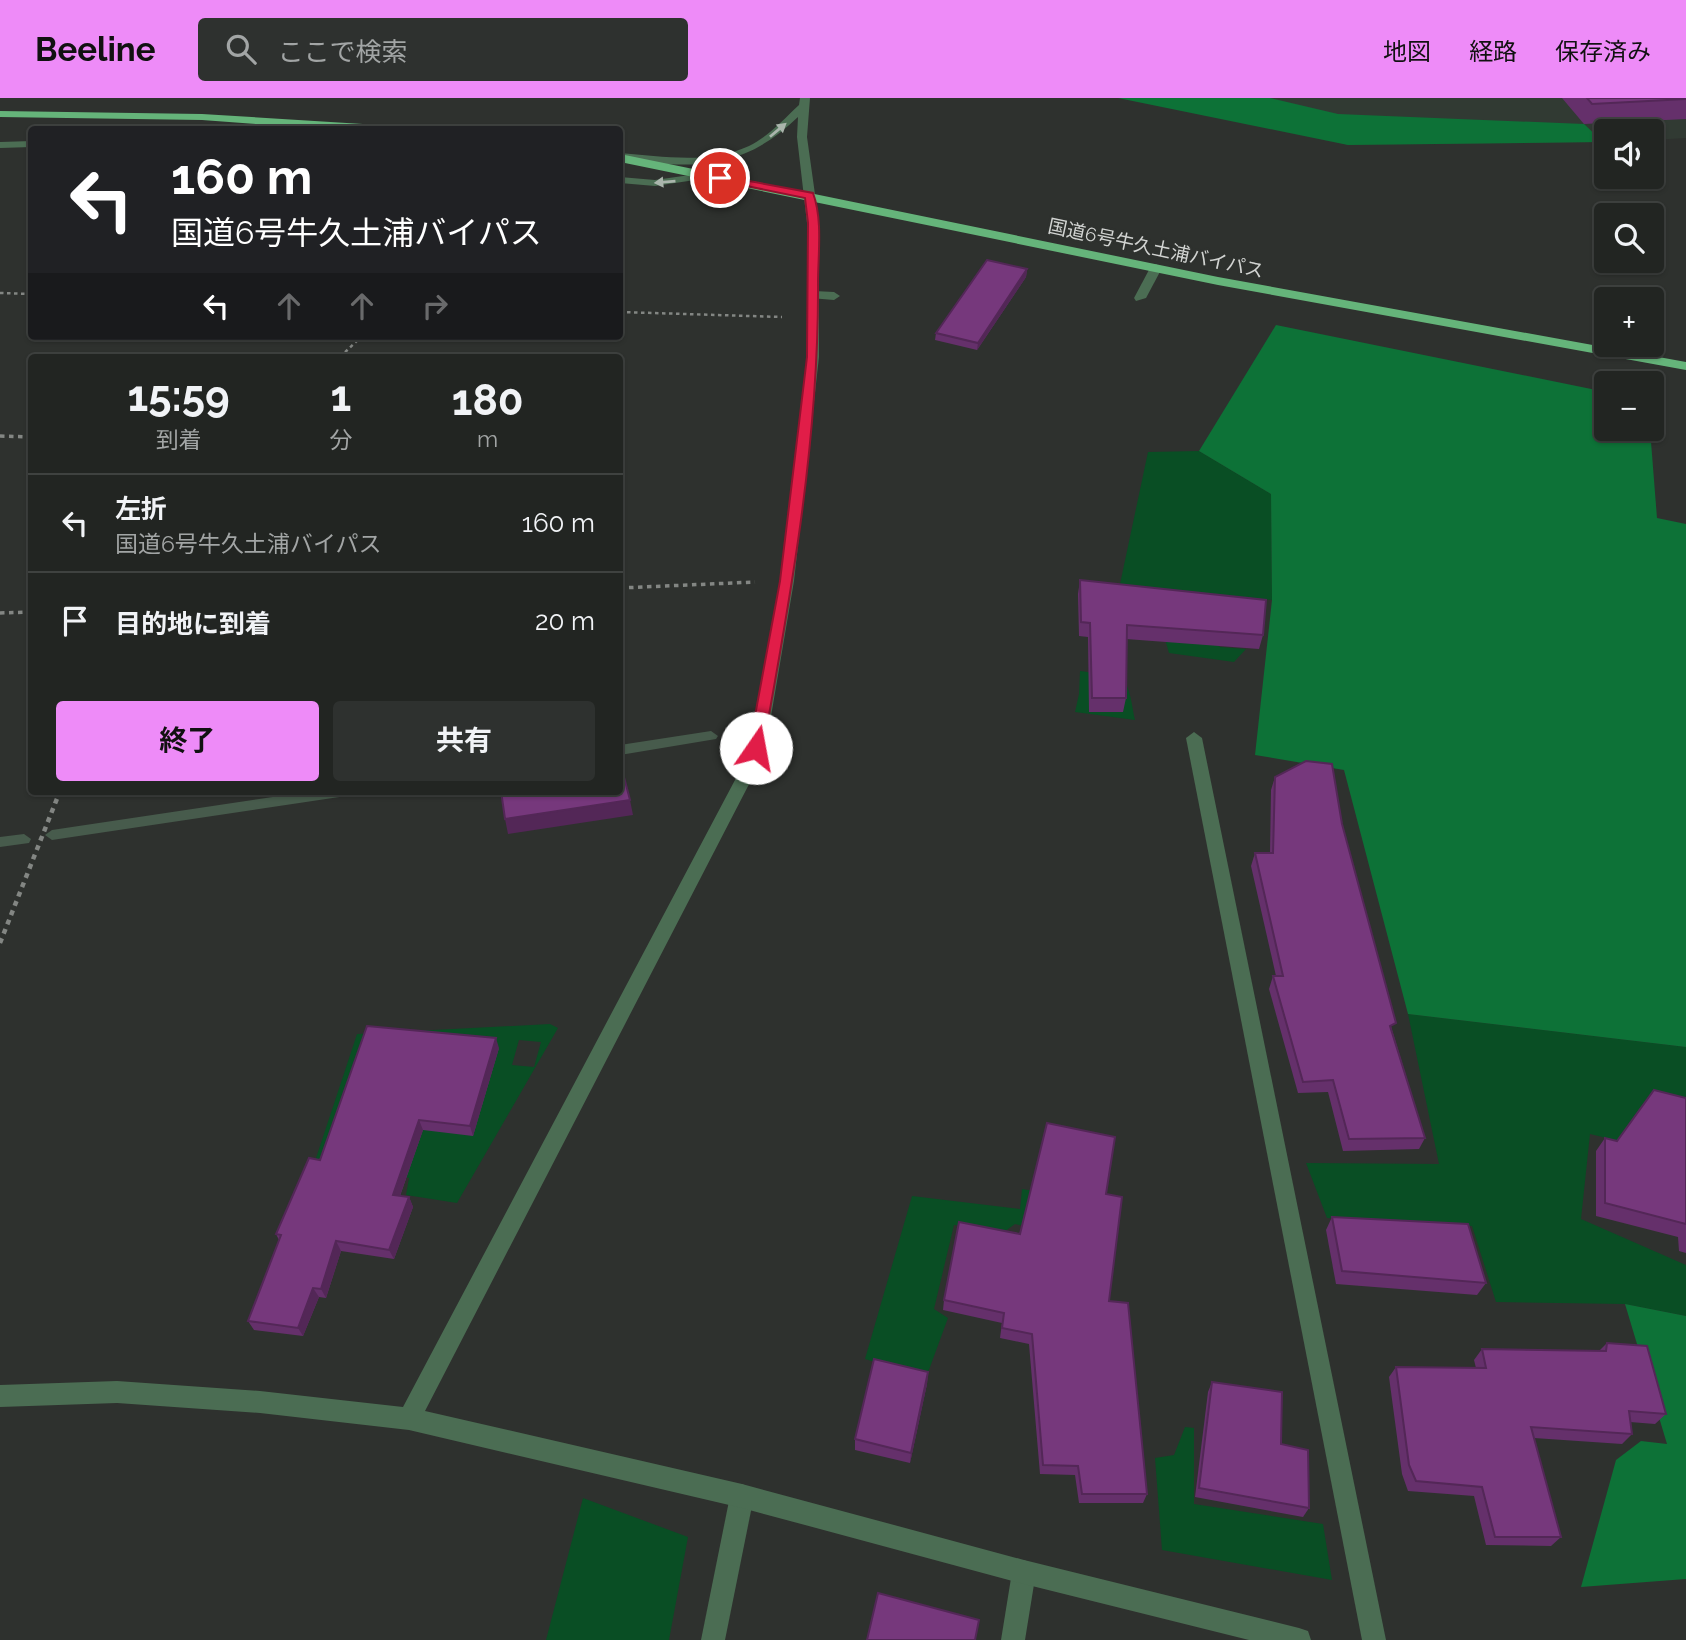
<!DOCTYPE html>
<html lang="ja">
<meta charset="utf-8">
<style>
:root{--surface:#222522;--page:#2e312f;--text:#f1f3f6;--muted:#a2a5a5;--line:#3f4240;--accent:#ee8bf8}
body{margin:0;font-family:Raleway,"Noto Sans JP",sans-serif;background:var(--page);color:var(--text);height:100vh;display:flex;flex-direction:column;font-size:26px;white-space:nowrap}
*{box-sizing:border-box;margin:0}
p{font-size:23px;color:var(--muted)}
.icon{flex:none;width:38px;height:38px;fill:none;stroke:currentColor;stroke-width:2;stroke-linecap:round;stroke-linejoin:round}
.map{position:relative;flex:1;overflow:hidden}
.side{position:absolute;left:28px;top:256px;width:595px;height:441px;display:flex;flex-direction:column;background:var(--surface);border-radius:7px;box-shadow:0 2px 5px #0004,0 0 0 2px var(--line)}
.side>*{flex:none}
.banner{position:absolute;left:28px;top:28px;width:595px;height:214px;border-radius:7px;box-shadow:0 2px 5px #0004,0 0 0 2px var(--line);background:#202124;color:#fff;overflow:hidden}
.tools{position:absolute;left:1594px;top:21px;display:grid;gap:14px}
.tools a{display:grid;place-items:center;width:70px;height:70px;border-radius:7px;background:var(--surface);box-shadow:0 2px 5px #0004,0 0 0 2px var(--line);font-size:35px}
.pin{position:absolute;display:grid;place-items:center;width:60px;height:60px;color:#fff;margin:-30px;border:4px solid #fff;border-radius:50%;box-shadow:0 2px 7px #0007}
.me{position:absolute;width:77px;margin:-38px;rotate:12deg;stroke-linejoin:round;filter:drop-shadow(0 0 5px #0008)}
.turn{display:flex;align-items:center;gap:24px;height:147px;padding:0 28px;font-size:32px}
.turn .icon{width:91px;height:91px;stroke-width:2.5}
.turn b{display:block;font-size:49px;line-height:60px}
.lanes{display:flex;align-items:center;height:66px;padding:0 28px;background:#0003;justify-content:center;gap:35px;direction:ltr}
.lanes .off{opacity:.35}
.eta{display:flex;justify-content:space-evenly;align-items:center;height:119px;text-align:center}
.eta b{font-size:42px;font-weight:700;line-height:49px}
.primary-button{display:flex;gap:14px;margin-top:auto;padding:14px 28px}
.primary-button a{flex:1;height:80px;border-radius:7px;background:var(--accent);color:#111;font-size:28px;font-weight:700;line-height:80px;text-align:center}
.primary-button a+a{background:var(--page);color:var(--text)}
ul{padding:0;list-style:none}
li{display:flex;align-items:center;gap:21px;height:98px;padding:0 28px;border-top:2px solid var(--line)}
li div{flex:1}
li b{display:block;font-size:26px}
li em{font-style:normal}
header{display:flex;align-items:center;gap:42px;box-sizing:border-box;height:98px;padding:0 35px;background:var(--accent);color:#111}
header strong{font-size:33px}
nav{display:flex;gap:38px;margin-inline-start:auto;font-size:24px}
.search{width:490px;height:63px;background:var(--page);display:flex;align-items:center;gap:18px;box-sizing:border-box;padding:0 24px;border-radius:7px;color:var(--muted);font-size:26px}
.map>svg:first-child{display:block}
.built{fill:#313a33}
.green{fill:#094e24;fill-rule:evenodd}
.forest{fill:#0d7237}
.lines{fill:none;stroke-linecap:round;stroke-linejoin:round}
.stream{fill:#475b4c;fill-rule:evenodd}
.path-far2{stroke:#838683;stroke-width:2.5;stroke-dasharray:3.5 3.5;stroke-linecap:butt}
.path-far1{stroke:#838683;stroke-width:3.5;stroke-dasharray:4.5 4.5;stroke-linecap:butt}
.path{stroke:#838683;stroke-width:4.5;stroke-dasharray:5 5;stroke-linecap:butt}
.service{fill:#4b6d53;fill-rule:evenodd}
.minor{fill:#4b6d53;fill-rule:evenodd}
.tertiary{fill:#4b6d53;fill-rule:evenodd}
.trunk{fill:#65b47a;fill-rule:evenodd}
.wall{fill:#65306b}
.shaded-wall{fill:#532757}
.building{fill:#76387c;stroke:#532757;stroke-width:2}
.oneway{fill:#aab5ac}
.route{fill:#e11d48;stroke:#92132f;stroke-width:2}
.labels{text-anchor:middle;dominant-baseline:central;stroke-width:5;stroke-linejoin:round;paint-order:stroke}
.far-street-label{font-size:19px;fill:#d2d4d2;stroke:#2e312e}
</style>
<header>
<strong>Beeline</strong>
<div class="search"><svg class="icon" aria-label="search" viewBox="0 0 24 24"><circle cx="10" cy="10" r="6"/><path d="M15 15l6 6"/></svg>ここで検索</div>
<nav><a>地図</a><a>経路</a><a>保存済み</a></nav>
</header>
<div class="map">
<svg width="1686" height="1542" viewBox="0 0 1686 1542">
<rect width="100%" height="100%" fill="#2e312e"/>
<polygon class="built" points="1158,0 1686,0 1686,40 1652,42 1652,33 1606,33 1606,44 1348,47"/>
<g class="green">
<polygon points="1199,353 1271,396 1272,502 1120,486 1148,354"/>
<polygon points="1155,507 1211,539 1220,549 1246,551 1234,564 1169,555"/>
<path d="M1080 573C1128 580 1126 572 1135 622L1075 614 1079 596Z"/>
<polygon points="1408,916 1686,949 1686,1008 1677,1057 1590,1036 1581,1121 1686,1167 1686,1218 1625,1206 1496,1204 1472,1128 1327,1120 1306,1065 1439,1066"/>
<path d="M550 926 558 930 457 1105 406 1097 409 1080 315 1063 357 936ZM519 942 541 944 534 969 512 967Z"/>
<polygon points="1022,1091 1084,1101 1073,1140 1015,1126 1004,1134 954,1127 934,1211 948,1220 926,1280 865,1261 912,1098 1020,1111"/>
<polygon points="1185,1329 1194,1330 1194,1406 1323,1426 1332,1482 1162,1452 1155,1360 1174,1357"/>
<polygon points="583,1400 688,1439 669,1542 546,1542"/>
</g>
<g class="forest">
<polygon points="1118,0 1270,0 1338,16 1584,26 1603,44 1348,47"/>
<polygon points="1276,227 1606,294 1606,331 1650,331 1657,420 1686,426 1686,949 1408,916 1344,672 1255,657 1272,502 1271,396 1199,353"/>
<polygon points="1625,1206 1686,1218 1686,1481 1581,1489 1616,1362 1641,1343 1667,1346"/>
</g>
<g class="lines">
<g class="stream">
<polygon points="711,633 718,638 716,641 620,657 620,647"/>
<polygon points="313,693 353,693 346,698 52,742 45,737 52,732"/>
<polygon points="24,736 31,741 29,745 0,749 0,739"/>
</g>
<g class="path-far2">
<polyline points="0,195 32,196"/>
<polyline points="620,214 782,219"/>
<polyline points="340,259 362,238"/>
</g>
<g class="path-far1">
<polyline points="0,338 32,339"/>
<polyline points="620,490 755,484"/>
<polyline points="0,515 32,514"/>
</g>
<polyline class="path" points="0,845 60,693"/>
<g class="service">
<polygon points="1156,166 1162,170 1146,200 1136,203 1134,200 1150,170"/>
<polygon points="814,193 834,194 840,198 834,202 810,200 808,197"/>
</g>
<g class="minor">
<polygon points="32,43 32,49 0,50 0,44"/>
<polygon points="711,74 717,77 715,79 655,88 620,85 620,79 655,82"/>
<polygon points="1194,634 1202,640 1386,1542 1362,1542 1186,640"/>
<polygon points="742,1386 750,1390 754,1398 725,1542 701,1542 730,1398 734,1390"/>
<polygon points="1024,1462 1032,1466 1036,1474 1025,1542 1001,1542 1012,1474 1016,1466"/>
</g>
<path class="tertiary" d="M800 0H810L807 39 819 125V259L794 483 768 636 760 665 425 1313 742 1386 1024 1462 1299 1530 1308 1533 1311 1542H1249L1024 1486 742 1410 409 1332 260 1315 117 1305 0 1309V1287L117 1283 260 1293 403 1309 744 665 752 636 780 483 807 259V125L797 39 798 19C742 73 693 71 620 61V55C662 58 708 67 749 48 768 39 784 21 799 7Z"/>
<g class="trunk">
<polygon points="0,13 202,16 395,28 401,32 336,32 202,22 0,19"/>
<polygon points="620,56 1218,179 1686,264 1686,272 1218,187 620,64"/>
</g>
</g>
<g class="wall">
<polygon points="1562,0 1686,0 1686,21 1584,26"/>
<polygon points="1027,171 1026,179 977,252 935,242 936,235"/>
<polygon points="1080,482 1263,537 1259,551 1126,541 1126,600 1123,614 1089,614 1088,539 1079,538 1078,496"/>
<polygon points="1275,679 1342,726 1392,932 1425,1040 1419,1051 1343,1053 1328,994 1298,995 1269,891 1273,878 1276,878 1251,768 1255,755 1270,755 1271,692"/>
<polygon points="499,950 473,1038 423,1032 400,1098 409,1099 413,1109 394,1161 341,1153 326,1200 319,1199 303,1238 254,1232 248,1223 279,1142 276,1136"/>
<polygon points="1686,1000 1686,1155 1679,1153 1678,1139 1596,1118 1596,1053 1605,1040 1617,1043"/>
<polygon points="1106,1096 1109,1203 1147,1396 1143,1405 1079,1405 1075,1377 1040,1376 1029,1246 1000,1240 1002,1225 943,1212 944,1202 1020,1136"/>
<polygon points="1332,1119 1486,1185 1477,1197 1336,1186 1326,1132"/>
<polygon points="1607,1245 1666,1316 1655,1326 1630,1324 1632,1336 1622,1346 1534,1340 1561,1439 1551,1448 1486,1447 1474,1398 1408,1393 1402,1376 1389,1279 1396,1269 1476,1270 1474,1262 1482,1251 1599,1253"/>
<polygon points="928,1274 927,1286 910,1365 855,1352 855,1341"/>
<polygon points="1212,1284 1281,1346 1309,1410 1303,1419 1195,1399 1208,1294"/>
</g>
<g class="shaded-wall">
<polygon points="1027,171 1026,179 977,252 978,245"/>
<polygon points="630,702 633,717 508,736 505,721"/>
<polygon points="496,940 499,950 473,1038 470,1028"/>
<polygon points="419,1022 423,1032 397,1106 393,1097"/>
<polygon points="409,1099 413,1109 394,1161 389,1152"/>
<polygon points="336,1143 341,1153 326,1200 321,1191"/>
<polygon points="313,1190 319,1199 303,1238 298,1230"/>
<polygon points="928,1274 927,1286 910,1365 911,1355"/>
</g>
<g class="building">
<polygon points="1587,0 1686,0 1686,1 1592,6"/>
<polygon points="987,162 1027,171 978,245 936,235"/>
<polygon points="1080,482 1266,502 1263,537 1127,527 1126,600 1092,600 1090,525 1081,524"/>
<polygon points="1306,663 1332,666 1342,726 1396,925 1390,928 1425,1040 1349,1041 1333,982 1303,984 1273,878 1283,878 1255,755 1273,755 1275,679"/>
<polygon points="620,664 630,702 505,721 501,693 620,693"/>
<polygon points="367,928 496,940 470,1028 419,1022 393,1097 409,1099 389,1152 336,1143 321,1191 313,1190 298,1230 248,1223 281,1137 276,1136 309,1060 320,1062"/>
<polygon points="1654,992 1686,1000 1686,1126 1605,1105 1605,1040 1617,1043"/>
<polygon points="1047,1025 1115,1039 1106,1096 1122,1099 1109,1203 1128,1205 1147,1396 1082,1396 1078,1368 1043,1367 1032,1236 1002,1230 1004,1215 944,1202 959,1124 1020,1136"/>
<polygon points="1332,1119 1468,1126 1486,1185 1342,1173"/>
<polygon points="1607,1245 1647,1248 1666,1316 1629,1313 1632,1336 1531,1329 1561,1439 1495,1439 1482,1389 1416,1383 1409,1367 1396,1269 1486,1270 1482,1251 1606,1253"/>
<polygon points="874,1261 928,1274 911,1355 855,1341"/>
<polygon points="1212,1284 1282,1294 1281,1346 1308,1352 1309,1410 1199,1390"/>
<polygon points="878,1495 979,1522 975,1542 867,1542"/>
</g>
<defs><path id="oneway-solid" d="M-6-.8H1V-3.2L6.5 0L1 3.2V.8H-6Z" transform="scale(1.75)"/></defs>
<g class="oneway">
<use href="#oneway-solid" transform="translate(778 32) rotate(-40)"/>
<use href="#oneway-solid" transform="translate(665 84) rotate(175)"/>
</g>
<path class="route" d="M717 77 813 95C823 122 818 157 818 185 819 342 791 497 763 650L756 656 749 650 780 483 807 259 808 125 805 100 717 82Z"/>
<g class="labels">
<g class="far-street-label">
<text transform="translate(1156 150) rotate(12)">国道6号牛久土浦バイパス</text>
</g>
</g>
</svg>
<div class="tools">
<a><svg class="icon" aria-label="sound" viewBox="0 0 24 24"><path d="M4 9h4l5-4v14l-5-4H4zM17 9q2 3 0 6"/></svg></a>
<a><svg class="icon" aria-label="search" viewBox="0 0 24 24"><circle cx="10" cy="10" r="6"/><path d="M15 15l6 6"/></svg></a>
<a>+</a>
<a>−</a>
</div>
<div class="pin" style="left:720px;top:80px;background:#d93025"><svg class="icon" aria-label="arrive" viewBox="0 0 24 24"><path d="M6 21V4h12l-3 4 3 4H6"/></svg></div>
<svg class="me" style="left:756px;top:650px" viewBox="-20 -20 40 40"><circle r="19" fill="#fff"/><path d="M0-13L10 11 0 6-10 11z" fill="#e11d48"/></svg>
<div class="banner">
<div class="turn"><svg class="icon" aria-label="left" viewBox="0 0 24 24"><path d="M17 20v-9H6M10 6l-5 5 5 5"/></svg><div><b>160 m</b>国道6号牛久土浦バイパス</div></div>
<div class="lanes"><svg class="icon" aria-label="left" viewBox="0 0 24 24"><path d="M17 20v-9H6M10 6l-5 5 5 5"/></svg><svg class="icon off" aria-label="ahead" viewBox="0 0 24 24"><path d="M12 20V5M6 11l6-6 6 6"/></svg><svg class="icon off" aria-label="ahead" viewBox="0 0 24 24"><path d="M12 20V5M6 11l6-6 6 6"/></svg><svg class="icon off" aria-label="right" viewBox="0 0 24 24"><path d="M7 20v-9h11M14 6l5 5-5 5"/></svg></div>
</div>
<section class="side">
<div class="eta">
<div><b>15:59</b><p>到着</p></div>
<div><b>1</b><p>分</p></div>
<div><b>180</b><p>m</p></div>
</div>
<ul>
<li><svg class="icon" aria-label="left" viewBox="0 0 24 24"><path d="M17 20v-9H6M10 6l-5 5 5 5"/></svg><div><b>左折</b><p>国道6号牛久土浦バイパス</p></div><em>160 m</em></li>
<li><svg class="icon" aria-label="arrive" viewBox="0 0 24 24"><path d="M6 21V4h12l-3 4 3 4H6"/></svg><div><b>目的地に到着</b></div><em>20 m</em></li>
</ul>
<div class="primary-button"><a>終了</a><a>共有</a></div>
</section>
</div>
